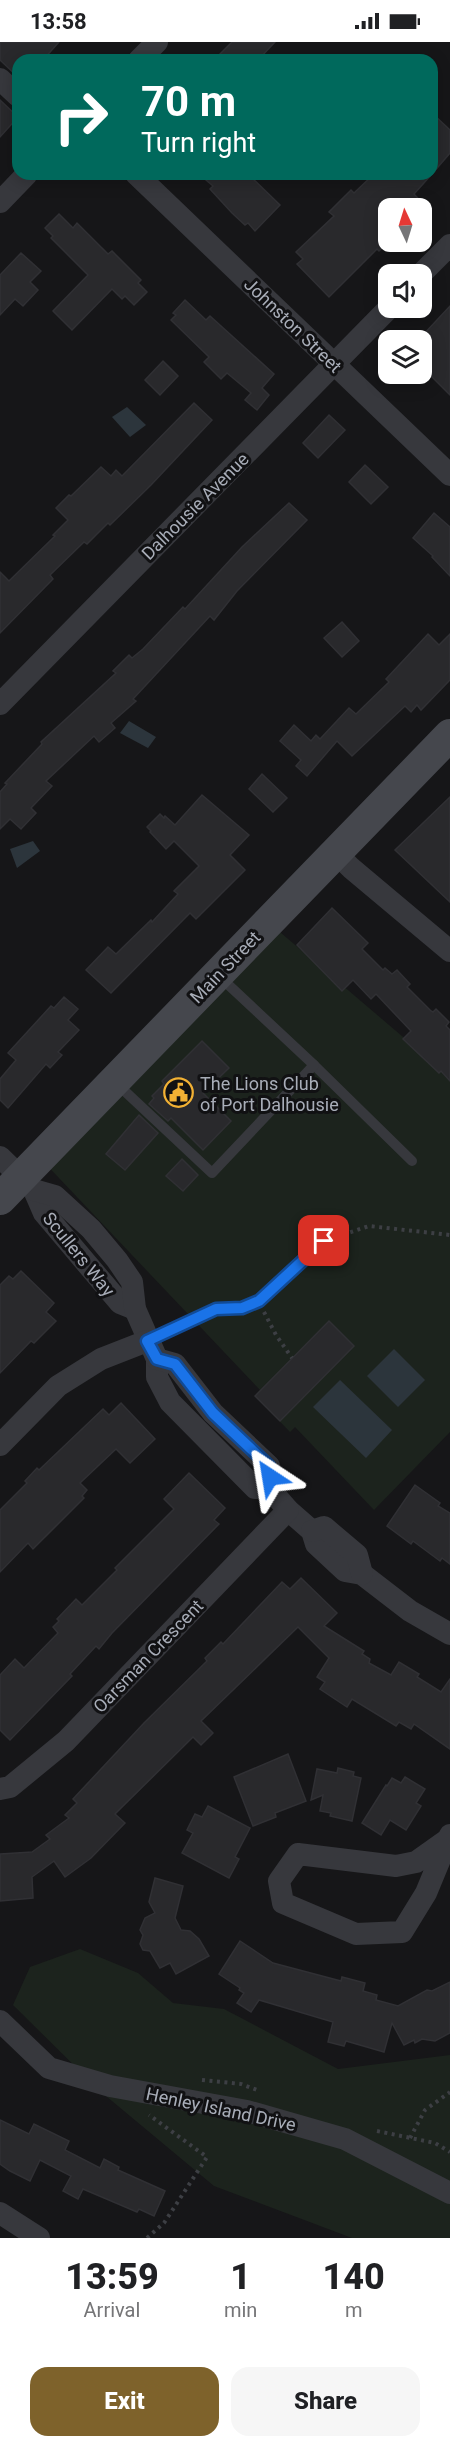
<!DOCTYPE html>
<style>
:root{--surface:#fff;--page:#f6f6f6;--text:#202124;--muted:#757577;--accent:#7e622b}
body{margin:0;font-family:Roboto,sans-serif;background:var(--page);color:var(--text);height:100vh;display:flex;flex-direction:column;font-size:22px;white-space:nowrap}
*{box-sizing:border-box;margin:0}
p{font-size:20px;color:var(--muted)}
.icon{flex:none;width:33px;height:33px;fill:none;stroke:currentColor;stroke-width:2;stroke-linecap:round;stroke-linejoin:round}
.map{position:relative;height:2196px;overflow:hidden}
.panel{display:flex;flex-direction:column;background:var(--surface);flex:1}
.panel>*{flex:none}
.top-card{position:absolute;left:12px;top:12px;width:426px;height:126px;border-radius:18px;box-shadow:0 3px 15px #0003;background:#00695c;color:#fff;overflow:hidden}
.needle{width:39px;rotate:356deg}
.tools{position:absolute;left:378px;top:156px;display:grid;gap:12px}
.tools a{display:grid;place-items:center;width:54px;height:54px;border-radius:12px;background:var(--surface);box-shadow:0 3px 15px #0003;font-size:30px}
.pin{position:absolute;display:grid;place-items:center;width:51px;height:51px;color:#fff;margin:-26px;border-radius:12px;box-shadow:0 3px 9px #0006}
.me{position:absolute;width:66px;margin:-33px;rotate:327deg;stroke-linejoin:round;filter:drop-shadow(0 0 4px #0008)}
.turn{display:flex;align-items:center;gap:21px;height:126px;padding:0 30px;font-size:27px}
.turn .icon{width:78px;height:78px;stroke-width:2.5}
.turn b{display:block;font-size:42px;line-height:51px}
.eta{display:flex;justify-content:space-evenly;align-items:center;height:102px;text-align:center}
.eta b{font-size:36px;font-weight:800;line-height:42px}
.primary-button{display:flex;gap:12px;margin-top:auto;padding:12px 30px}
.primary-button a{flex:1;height:69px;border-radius:18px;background:var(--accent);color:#fff;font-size:24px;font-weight:800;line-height:69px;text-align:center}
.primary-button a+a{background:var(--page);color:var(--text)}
.status{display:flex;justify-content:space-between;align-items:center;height:42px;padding:0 30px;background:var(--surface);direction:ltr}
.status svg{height:16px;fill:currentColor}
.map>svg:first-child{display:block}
.green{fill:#1c231d}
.water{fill:#2c353c}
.building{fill:#29292c;stroke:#303034;stroke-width:1.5}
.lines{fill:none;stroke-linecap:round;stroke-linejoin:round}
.path{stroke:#3d3f44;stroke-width:4;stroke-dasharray:3 4.5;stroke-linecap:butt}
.service{stroke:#37383d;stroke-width:10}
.minor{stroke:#37383d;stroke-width:22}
.secondary{stroke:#45474d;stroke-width:32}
.route-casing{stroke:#114b97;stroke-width:15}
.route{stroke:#1a73e8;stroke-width:10}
.labels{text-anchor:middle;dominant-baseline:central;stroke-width:6;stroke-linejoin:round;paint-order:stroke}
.street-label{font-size:18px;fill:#a8adb8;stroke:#111113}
.poi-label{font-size:18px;fill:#a8adb8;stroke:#111113;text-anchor:start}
</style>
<div class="status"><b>13:58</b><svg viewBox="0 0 49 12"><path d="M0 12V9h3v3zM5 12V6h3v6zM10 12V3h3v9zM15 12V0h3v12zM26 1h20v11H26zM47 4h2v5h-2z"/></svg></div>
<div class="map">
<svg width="450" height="2196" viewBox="0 0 450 2196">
<rect width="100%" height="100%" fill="#161618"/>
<g class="green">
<polygon points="267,879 450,1035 450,1390 374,1468 295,1385 290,1390 255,1354 260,1348 40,1116"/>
<polygon points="80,1907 138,1931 173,1961 224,1967 338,2027 450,2013 450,2196 352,2196 214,2144 100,2049 13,1963 30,1925"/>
</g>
<g class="water">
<polygon points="127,365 146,383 130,395 112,375"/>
<polygon points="129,679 156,695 148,706 120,691"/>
<polygon points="33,799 40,809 17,826 10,807"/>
<polygon points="394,1307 425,1338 398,1365 367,1334"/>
<polygon points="340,1338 392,1388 366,1416 313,1365"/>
</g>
<g class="building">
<polygon points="0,0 59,0 43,18 18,18 18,35 0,18"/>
<polygon points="232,0 275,0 258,18 214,18"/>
<polygon points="0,58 18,75 0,95"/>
<polygon points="432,71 450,88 450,111 432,132"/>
<polygon points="199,132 248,132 280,163 255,189 248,181 245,183 232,171 210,147 213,144"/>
<polygon points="374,132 432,132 414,152 427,166 388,166 388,200 379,209 377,207 329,255 297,222 303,217 296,210 334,174 329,170 351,148 354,151"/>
<polygon points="59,172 73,186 77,181 108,212 112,209 141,238 138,241 147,250 134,263 125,254 122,257 112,247 72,288 53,269 88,233 51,196 53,194 45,186"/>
<polygon points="21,211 41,229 30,240 38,248 23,264 15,257 0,273 0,233"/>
<polygon points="185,258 206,278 210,274 274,332 262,346 269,353 257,368 245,358 251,351 227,331 221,337 204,320 209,315 171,278 176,273 173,271"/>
<polygon points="450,264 450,353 422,325 422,294"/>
<polygon points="163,319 178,334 160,353 145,338"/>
<polygon points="194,361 212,378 151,443 110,483 108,481 87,502 84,500 50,533 53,537 0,591 0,530 9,539 55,494 53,493 68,478 56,466 69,453 71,454 101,425 111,434 116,428 122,434"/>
<polygon points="329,373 345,388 318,416 303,401"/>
<polygon points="365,423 388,445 371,462 349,440"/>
<polygon points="289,461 307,478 237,549 214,578 210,574 133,657 136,659 111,681 115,686 99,700 94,694 46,739 52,744 31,766 36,771 21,787 10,777 0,787 0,750 7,742 5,741 42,702 41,700 116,631 113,629 129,613 132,616 143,607 183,565 185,567 242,505"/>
<polygon points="434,471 450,485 450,534 432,515 433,514 413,496"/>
<polygon points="342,580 359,599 342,615 324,596"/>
<polygon points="428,592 439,603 450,592 450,638 421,668 417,663 411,670 405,664 352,714 337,699 307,734 296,724 301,718 280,699 294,683 311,699 316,693 320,697 349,666 356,672 389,640 386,637"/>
<polygon points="262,732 287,756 273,770 249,747"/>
<polygon points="202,753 249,793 230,813 245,828 196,877 190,871 111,951 86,928 108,905 116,912 151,878 152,880 178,852 174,849 199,824 174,799 166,807 150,790 151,789 147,785 160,772 164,776 165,774 175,783"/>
<polygon points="450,755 450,860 395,808"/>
<polygon points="332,866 368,901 362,907 383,928 385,926 392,932 397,928 410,942 407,945 431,969 433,970 436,967 449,980 446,984 450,988 450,1039 441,1029 439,1031 403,997 411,989 376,952 371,957 353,938 342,949 297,903"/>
<polygon points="64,955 78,967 68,978 79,988 58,1010 62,1013 50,1026 46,1022 8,1066 0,1058 0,1037 16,1018 8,1011 51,964 54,966"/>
<polygon points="202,999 229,1026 203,1051 231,1079 203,1108 171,1076 168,1079 149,1062 154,1056 152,1054 164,1042 162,1039"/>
<polygon points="139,1073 158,1091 125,1128 106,1112"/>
<polygon points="182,1117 198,1133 183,1149 166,1134"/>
<polygon points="21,1229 54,1261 46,1270 56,1279 34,1301 31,1299 0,1331 0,1243 9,1234 13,1237"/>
<polygon points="329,1279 354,1304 280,1379 255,1354"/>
<polygon points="121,1361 155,1397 130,1421 116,1407 80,1441 87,1448 82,1454 84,1456 33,1507 28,1501 0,1530 0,1468 27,1441 25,1439 37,1426 39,1428 103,1367 109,1373"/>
<polygon points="189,1431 225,1466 214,1478 219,1482 112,1591 99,1607 96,1604 70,1632 72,1634 10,1698 0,1688 0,1633 15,1617 24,1626 58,1591 53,1585 59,1579 57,1577 76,1557 82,1563 117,1528 115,1526 174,1467 164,1457"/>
<polygon points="415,1443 440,1461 438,1464 450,1471 450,1522 442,1516 440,1519 413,1499 411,1502 387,1484"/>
<polygon points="301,1536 337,1571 324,1584 364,1609 362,1612 370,1617 369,1621 391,1633 399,1620 419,1632 417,1635 441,1650 450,1637 450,1707 414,1682 411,1687 399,1680 396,1684 352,1657 347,1665 320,1647 325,1640 317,1635 329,1616 298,1585 201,1679 213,1691 201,1703 193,1695 115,1772 125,1781 91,1816 65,1835 54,1819 32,1835 33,1856 0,1859 0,1812 32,1810 50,1797 46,1793 69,1776 65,1773 77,1761 73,1757 144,1681 207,1619 205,1616 221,1600 223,1602 282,1540 290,1547"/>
<polygon points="288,1712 306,1759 275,1771 276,1775 253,1784 234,1735"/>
<polygon points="338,1726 354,1730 353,1734 361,1736 352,1779 330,1774 331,1771 320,1769 323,1753 311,1758 317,1727 337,1731"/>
<polygon points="405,1735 425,1747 416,1761 421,1764 406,1788 390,1778 381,1793 362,1781 386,1743 387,1744 392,1736 401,1741"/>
<polygon points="208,1764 250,1786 235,1815 239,1817 229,1836 182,1811 193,1791 187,1788 195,1772 202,1775"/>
<polygon points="155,1836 183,1844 175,1876 181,1888 190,1889 199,1897 209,1914 176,1932 170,1921 160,1926 150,1909 143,1908 140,1902 143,1893 140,1888 145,1876 155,1871 149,1860"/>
<polygon points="240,1899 273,1921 341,1939 342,1935 365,1941 363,1949 377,1953 376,1958 398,1964 427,1948 432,1949 450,1940 450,1991 435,1999 422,1997 415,2001 414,1998 404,2003 392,1981 384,2010 346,1999 344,2004 328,2000 333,1980 259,1958 251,1970 237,1961 244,1951 239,1948 240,1946 219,1932"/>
<polygon points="0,2078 29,2092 34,2082 69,2099 65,2108 100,2126 104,2117 119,2125 118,2128 165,2149 154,2174 139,2167 137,2170 83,2147 78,2157 63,2149 71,2134 40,2118 30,2139 10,2129 0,2122"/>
</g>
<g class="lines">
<g class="path">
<polyline points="336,1195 369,1184 450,1193"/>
<polyline points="264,1270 276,1293 292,1316"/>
<polyline points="202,2038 241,2042 257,2048"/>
<polyline points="377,2089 435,2101 450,2110"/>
<polyline points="410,2096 425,2068 450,2050"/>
<polyline points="147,2196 164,2181 207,2115 149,2073"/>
</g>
<g class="service">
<polyline points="314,1023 412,1119"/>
<polyline points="115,1040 212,1131 314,1023 220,935"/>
<polyline points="147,1299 216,1267 242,1266 259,1259 324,1199"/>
</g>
<g class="minor">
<polyline points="139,18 157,0"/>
<polyline points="0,37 18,54"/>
<polyline points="136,132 450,433"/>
<polyline points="0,160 27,132"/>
<polyline points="421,232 450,203"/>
<polyline points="0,662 389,266"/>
<polyline points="336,811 351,826 450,909"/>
<polyline points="0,1115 34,1148 44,1171 120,1261 135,1267"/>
<polyline points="34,1148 55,1154 91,1187 117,1218 132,1240 135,1267 157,1317 157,1335 170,1360 255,1446 269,1446"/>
<polyline points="157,1317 175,1322 213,1371 269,1424 269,1446 288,1468 312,1489 316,1502 345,1529 362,1532 410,1569 450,1592"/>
<polyline points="0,1403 58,1344 101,1317 147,1299"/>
<polyline points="312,1489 324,1485 357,1513 362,1532"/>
<polyline points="0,1747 10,1745 66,1699 288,1468"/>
<polyline points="447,1798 416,1820 396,1824 298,1812 279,1839 283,1861 356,1892 402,1890 426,1851 450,1793"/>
<polyline points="0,1979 49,2026 110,2044 247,2069 345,2097 450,2151"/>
<polyline points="0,2171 39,2196"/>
</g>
<polyline class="secondary" points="0,1157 450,693"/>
</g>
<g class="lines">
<defs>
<polyline id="route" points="270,1435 269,1424 213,1371 175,1322 157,1317 147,1299 216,1267 242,1266 259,1259 324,1199"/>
</defs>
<use href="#route" class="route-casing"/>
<use href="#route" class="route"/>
</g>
<defs>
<symbol id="civic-ring" viewBox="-11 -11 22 22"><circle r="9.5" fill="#111113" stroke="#f2b134" stroke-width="1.5"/><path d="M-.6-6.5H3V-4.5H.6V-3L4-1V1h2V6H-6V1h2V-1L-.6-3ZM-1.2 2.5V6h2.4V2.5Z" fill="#f2b134"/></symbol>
</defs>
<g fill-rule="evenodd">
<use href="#civic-ring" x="162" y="1034" width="33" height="33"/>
</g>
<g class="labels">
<g class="street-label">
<text transform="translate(293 283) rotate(44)">Johnston Street</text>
<text transform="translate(195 464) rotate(-45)">Dalhousie Avenue</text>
<text transform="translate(225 925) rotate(-46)">Main Street</text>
<text transform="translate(79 1212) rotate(51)">Scullers Way</text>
<text transform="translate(148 1614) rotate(-46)">Oarsman Crescent</text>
<text transform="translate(221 2067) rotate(12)">Henley Island Drive</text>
</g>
<g class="poi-label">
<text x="200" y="1041">The Lions Club<tspan x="200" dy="21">of Port Dalhousie</tspan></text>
</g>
</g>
</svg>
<div class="tools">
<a><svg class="needle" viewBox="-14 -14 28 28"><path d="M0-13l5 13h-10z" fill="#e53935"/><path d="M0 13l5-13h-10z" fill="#757577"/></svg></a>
<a><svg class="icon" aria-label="sound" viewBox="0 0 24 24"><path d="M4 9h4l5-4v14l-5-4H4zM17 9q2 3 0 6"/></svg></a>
<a><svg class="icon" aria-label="layers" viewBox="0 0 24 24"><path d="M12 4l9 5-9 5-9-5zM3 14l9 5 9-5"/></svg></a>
</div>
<div class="pin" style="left:324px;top:1199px;background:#d93025"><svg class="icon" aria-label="arrive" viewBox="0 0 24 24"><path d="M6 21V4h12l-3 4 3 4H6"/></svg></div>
<svg class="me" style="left:270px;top:1435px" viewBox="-20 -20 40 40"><path d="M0-17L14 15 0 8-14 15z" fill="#1a73e8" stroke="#fff" stroke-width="4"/></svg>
<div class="top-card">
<div class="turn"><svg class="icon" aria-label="right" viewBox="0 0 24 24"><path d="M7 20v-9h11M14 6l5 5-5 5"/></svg><div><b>70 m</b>Turn right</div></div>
</div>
</div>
<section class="panel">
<div class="eta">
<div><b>13:59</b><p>Arrival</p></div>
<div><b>1</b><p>min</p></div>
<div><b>140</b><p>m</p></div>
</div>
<div class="primary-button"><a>Exit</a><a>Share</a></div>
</section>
